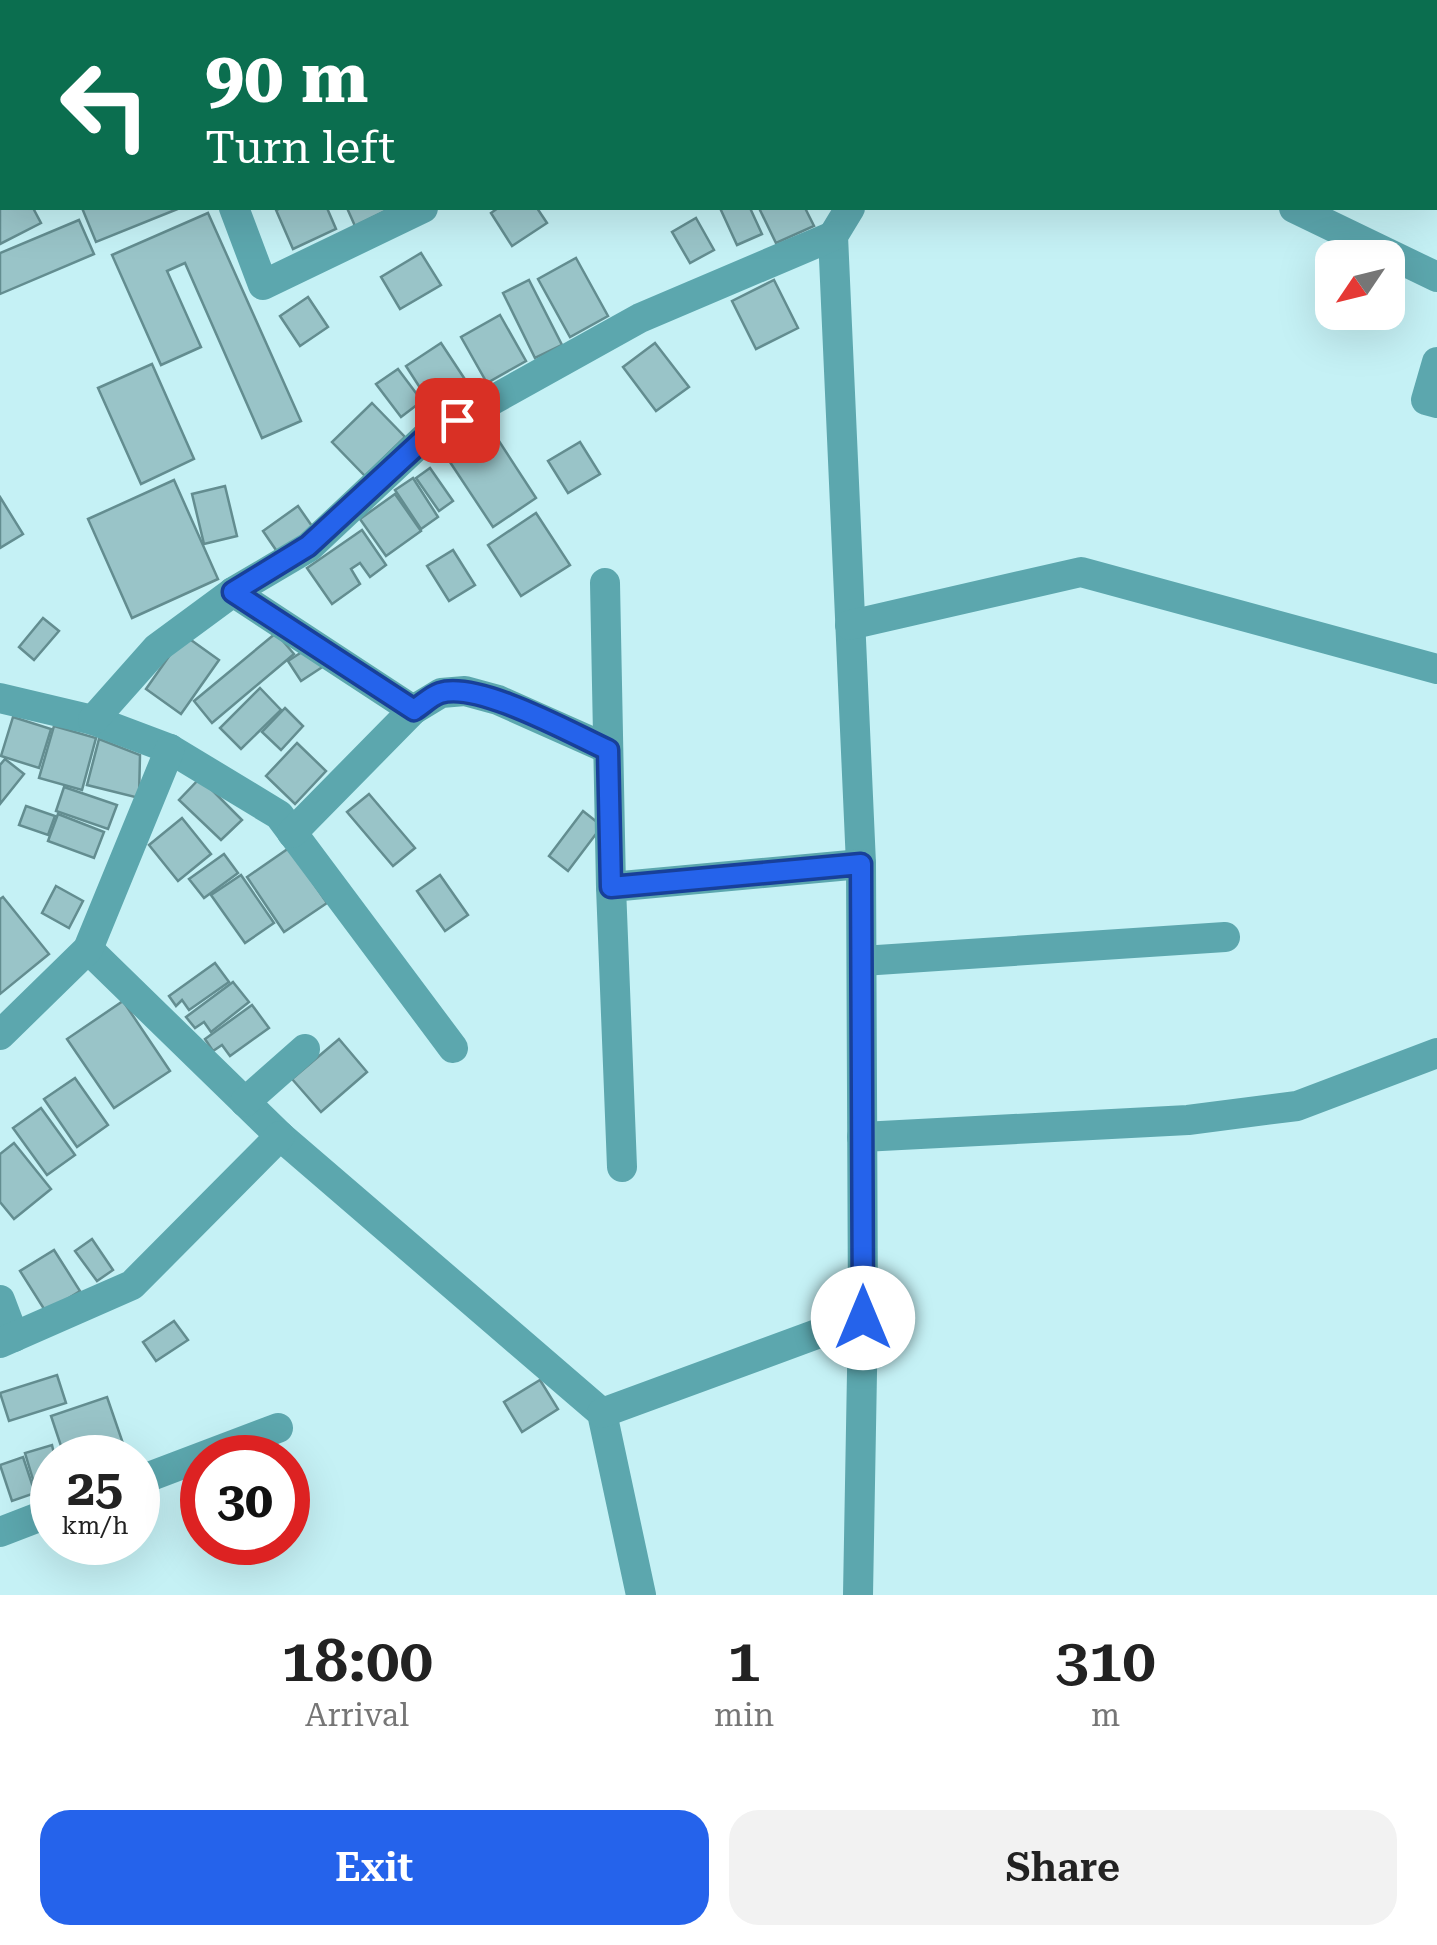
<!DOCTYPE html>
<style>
:root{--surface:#fff;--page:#f2f2f2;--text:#222;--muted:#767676;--accent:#2563eb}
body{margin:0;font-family:"Roboto Serif",serif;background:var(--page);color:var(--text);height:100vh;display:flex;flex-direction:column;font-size:38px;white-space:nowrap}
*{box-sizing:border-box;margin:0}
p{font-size:32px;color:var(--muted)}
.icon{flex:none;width:55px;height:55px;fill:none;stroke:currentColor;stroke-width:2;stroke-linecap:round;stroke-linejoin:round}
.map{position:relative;height:1595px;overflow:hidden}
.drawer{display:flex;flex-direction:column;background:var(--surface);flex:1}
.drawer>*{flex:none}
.top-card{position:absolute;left:0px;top:0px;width:1438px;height:210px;box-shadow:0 10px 40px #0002;background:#0b6e4f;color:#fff;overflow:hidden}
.needle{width:65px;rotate:235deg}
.buttons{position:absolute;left:1315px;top:240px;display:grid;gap:20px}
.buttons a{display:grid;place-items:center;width:90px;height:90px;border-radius:20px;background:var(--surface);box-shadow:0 10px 40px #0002;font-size:50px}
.speed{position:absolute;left:30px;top:1435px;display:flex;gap:20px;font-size:50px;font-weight:700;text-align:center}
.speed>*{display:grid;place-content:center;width:130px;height:130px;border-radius:50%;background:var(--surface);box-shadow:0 10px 40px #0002;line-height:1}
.speed small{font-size:25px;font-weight:400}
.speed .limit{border:15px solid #d22;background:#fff;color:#111}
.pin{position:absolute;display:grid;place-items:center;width:85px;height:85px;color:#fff;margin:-42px;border-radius:20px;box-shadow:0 5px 15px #0006}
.me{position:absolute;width:110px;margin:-55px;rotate:0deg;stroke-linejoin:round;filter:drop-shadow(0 0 8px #0008)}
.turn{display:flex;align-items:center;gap:35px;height:210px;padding:0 40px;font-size:45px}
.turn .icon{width:130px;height:130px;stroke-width:2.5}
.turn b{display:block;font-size:70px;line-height:85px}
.eta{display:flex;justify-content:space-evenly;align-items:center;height:170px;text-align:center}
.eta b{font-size:60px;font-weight:600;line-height:70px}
.action{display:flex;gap:20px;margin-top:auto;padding:20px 40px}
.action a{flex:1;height:115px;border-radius:30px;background:var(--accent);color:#fff;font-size:40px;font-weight:600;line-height:115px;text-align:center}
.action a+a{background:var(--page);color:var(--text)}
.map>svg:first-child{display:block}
.building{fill:#99c4c8;stroke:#638d90;stroke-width:2.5}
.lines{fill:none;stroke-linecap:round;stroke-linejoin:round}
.minor{stroke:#5ca7ae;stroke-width:30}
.route-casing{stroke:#184099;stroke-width:25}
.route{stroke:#2563eb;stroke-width:18}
</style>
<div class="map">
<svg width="1437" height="1595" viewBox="0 0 1437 1595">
<rect width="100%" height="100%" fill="#c5f1f5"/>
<g class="building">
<polygon points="508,0 574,0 575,2 507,2"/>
<polygon points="715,0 799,0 793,2 717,2"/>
<polygon points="2,160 2,208 33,208 41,223 0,244 0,161"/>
<polygon points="82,208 180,208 96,242"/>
<polygon points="281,208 327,208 336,229 293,249 276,210"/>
<polygon points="347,208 391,208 355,226"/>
<polygon points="498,208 537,208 547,223 512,246 491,213"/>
<polygon points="720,208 750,208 762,234 737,245"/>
<polygon points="759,208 805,208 814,226 776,243"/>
<polygon points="208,213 301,421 262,438 185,263 167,271 201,347 161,365 112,255"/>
<polygon points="696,218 714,250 690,263 672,232"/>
<polygon points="79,220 94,254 0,294 0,253"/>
<polygon points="421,253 441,285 400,309 381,277"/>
<polygon points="576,258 608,316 570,337 538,279"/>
<polygon points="529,280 562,345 535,358 503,293"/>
<polygon points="774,280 798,328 756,349 732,301"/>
<polygon points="308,297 328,327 300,346 280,316"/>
<polygon points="500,315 526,361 487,383 461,337"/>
<polygon points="441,343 470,387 435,411 406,366"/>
<polygon points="655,343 689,387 656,411 623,367"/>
<polygon points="152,364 194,459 141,484 98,388"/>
<polygon points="398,369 422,401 401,417 376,384"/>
<polygon points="372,403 405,437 365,476 332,442"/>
<polygon points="484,418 536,498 493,527 440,447"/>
<polygon points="580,442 600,474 568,493 548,461"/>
<polygon points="430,468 453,501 439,511 416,478"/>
<polygon points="413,478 438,517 421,529 395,490"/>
<polygon points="174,480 218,579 132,618 88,519"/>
<polygon points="225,486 237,536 204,544 192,494"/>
<polygon points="395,494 421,531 386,556 360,519"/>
<polygon points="0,497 23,534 0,548"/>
<polygon points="298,506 314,529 278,553 263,531"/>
<polygon points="536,513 570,565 521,596 488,545"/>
<polygon points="362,530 386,565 370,577 360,563 351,569 360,584 332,604 307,568"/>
<polygon points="453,550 475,585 449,601 427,566"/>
<polygon points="43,618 59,631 34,660 19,647"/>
<polygon points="276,633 294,654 212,723 194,701"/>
<polygon points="184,635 219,660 181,714 146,689"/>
<polygon points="311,646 324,666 301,681 288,661"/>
<polygon points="260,688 281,710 241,749 220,728"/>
<polygon points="285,708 303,726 281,750 262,732"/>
<polygon points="13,717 51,729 39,768 1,756"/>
<polygon points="54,726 96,738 82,790 39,778"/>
<polygon points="99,739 140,755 139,798 87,785"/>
<polygon points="297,743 326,771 295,804 266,776"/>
<polygon points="5,759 24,774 0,804 0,765"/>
<polygon points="200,778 242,820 221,840 179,800"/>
<polygon points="64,787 117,805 108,829 56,811"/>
<polygon points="369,794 415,848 393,866 347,812"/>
<polygon points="26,806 55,816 48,835 19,825"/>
<polygon points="583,811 602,826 568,871 549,856"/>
<polygon points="58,814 104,832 94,858 48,841"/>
<polygon points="182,818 211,854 178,881 149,845"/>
<polygon points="289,848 327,903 284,932 247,877"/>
<polygon points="224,854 238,873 204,898 189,879"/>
<polygon points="241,875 274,923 245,943 211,895"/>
<polygon points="440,875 468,915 445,931 417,891"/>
<polygon points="56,886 83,901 69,928 42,913"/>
<polygon points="3,897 49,954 0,994 0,899"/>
<polygon points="215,963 229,982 189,1010 182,1000 176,1006 169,996"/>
<polygon points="233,982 249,1002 211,1032 204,1022 195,1028 186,1017"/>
<polygon points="123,1001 170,1071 114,1108 67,1039"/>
<polygon points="252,1005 269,1028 230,1056 222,1045 213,1051 205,1039"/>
<polygon points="339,1039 367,1072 321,1112 292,1079"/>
<polygon points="75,1078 108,1125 77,1147 44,1099"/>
<polygon points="41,1108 75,1155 47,1175 13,1128"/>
<polygon points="14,1143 51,1189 14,1219 0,1202 0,1154"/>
<polygon points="92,1239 113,1270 97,1281 75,1251"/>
<polygon points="54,1250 80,1291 46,1312 20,1271"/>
<polygon points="174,1321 188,1340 156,1361 143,1342"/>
<polygon points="57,1375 66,1403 9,1421 0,1393"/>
<polygon points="540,1380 558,1409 522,1432 504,1402"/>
<polygon points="107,1397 128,1458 65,1458 51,1416"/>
<polygon points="52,1445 55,1458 52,1458 52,1492 38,1496 25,1453"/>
<polygon points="23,1457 35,1493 12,1501 0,1465"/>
</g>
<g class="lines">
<g class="minor">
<polyline points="138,0 140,2"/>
<polyline points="694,0 695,2"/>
<polyline points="823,0 823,2"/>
<polyline points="1377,0 1381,2"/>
<polyline points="467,2 473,0"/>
<polyline points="951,2 952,0"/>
<polyline points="1435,34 1437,36"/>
<polyline points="234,208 263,285 423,208"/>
<polyline points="850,208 833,236 861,864 863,1317 858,1595"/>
<polyline points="1294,208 1437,277"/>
<polyline points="1437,362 1426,400 1437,403"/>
<polyline points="605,583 611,887"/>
<polyline points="233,592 413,710"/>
<polyline points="850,625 1081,572 1437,669"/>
<polyline points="0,698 93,720 170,749 279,815 453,1048"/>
<polyline points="93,720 157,648 233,592 309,547 426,437 640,318 833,236"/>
<polyline points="292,833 413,710 441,693 465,691 498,700 608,749"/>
<polyline points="88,949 280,1136 602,1413 641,1595"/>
<polyline points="862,961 1225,937"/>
<polyline points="0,1035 88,949 170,749"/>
<polyline points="245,1102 305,1049"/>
<polyline points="862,1137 1188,1120 1297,1106 1437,1053"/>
<polyline points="622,1167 611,887 861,864"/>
<polyline points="0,1300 14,1337"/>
<polyline points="0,1343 132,1285 280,1136"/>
<polyline points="602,1413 863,1317"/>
<polyline points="138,1481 278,1428"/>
<polyline points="0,1532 52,1512"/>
</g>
</g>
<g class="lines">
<defs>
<path id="route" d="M457 420 426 437 308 546 233 592 414 710C422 705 431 696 440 693 478 681 571 733 608 750L611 887 861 864 863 1318"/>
</defs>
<use href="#route" class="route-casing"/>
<use href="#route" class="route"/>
</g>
</svg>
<div class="buttons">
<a><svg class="needle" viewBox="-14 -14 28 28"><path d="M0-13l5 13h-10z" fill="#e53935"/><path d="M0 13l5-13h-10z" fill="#767676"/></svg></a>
</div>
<div class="speed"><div>25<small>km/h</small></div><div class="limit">30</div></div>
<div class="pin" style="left:457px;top:420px;background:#d93025"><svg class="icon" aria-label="arrive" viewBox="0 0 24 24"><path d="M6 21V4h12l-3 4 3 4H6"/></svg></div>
<svg class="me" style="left:863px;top:1318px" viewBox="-20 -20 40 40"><circle r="19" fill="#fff"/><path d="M0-13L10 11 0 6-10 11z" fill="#2563eb"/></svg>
<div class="top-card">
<div class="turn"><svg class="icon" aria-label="left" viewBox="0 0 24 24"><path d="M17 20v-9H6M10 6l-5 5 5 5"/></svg><div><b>90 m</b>Turn left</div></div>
</div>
</div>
<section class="drawer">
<div class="eta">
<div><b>18:00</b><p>Arrival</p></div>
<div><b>1</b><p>min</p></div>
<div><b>310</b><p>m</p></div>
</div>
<div class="action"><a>Exit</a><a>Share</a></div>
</section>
